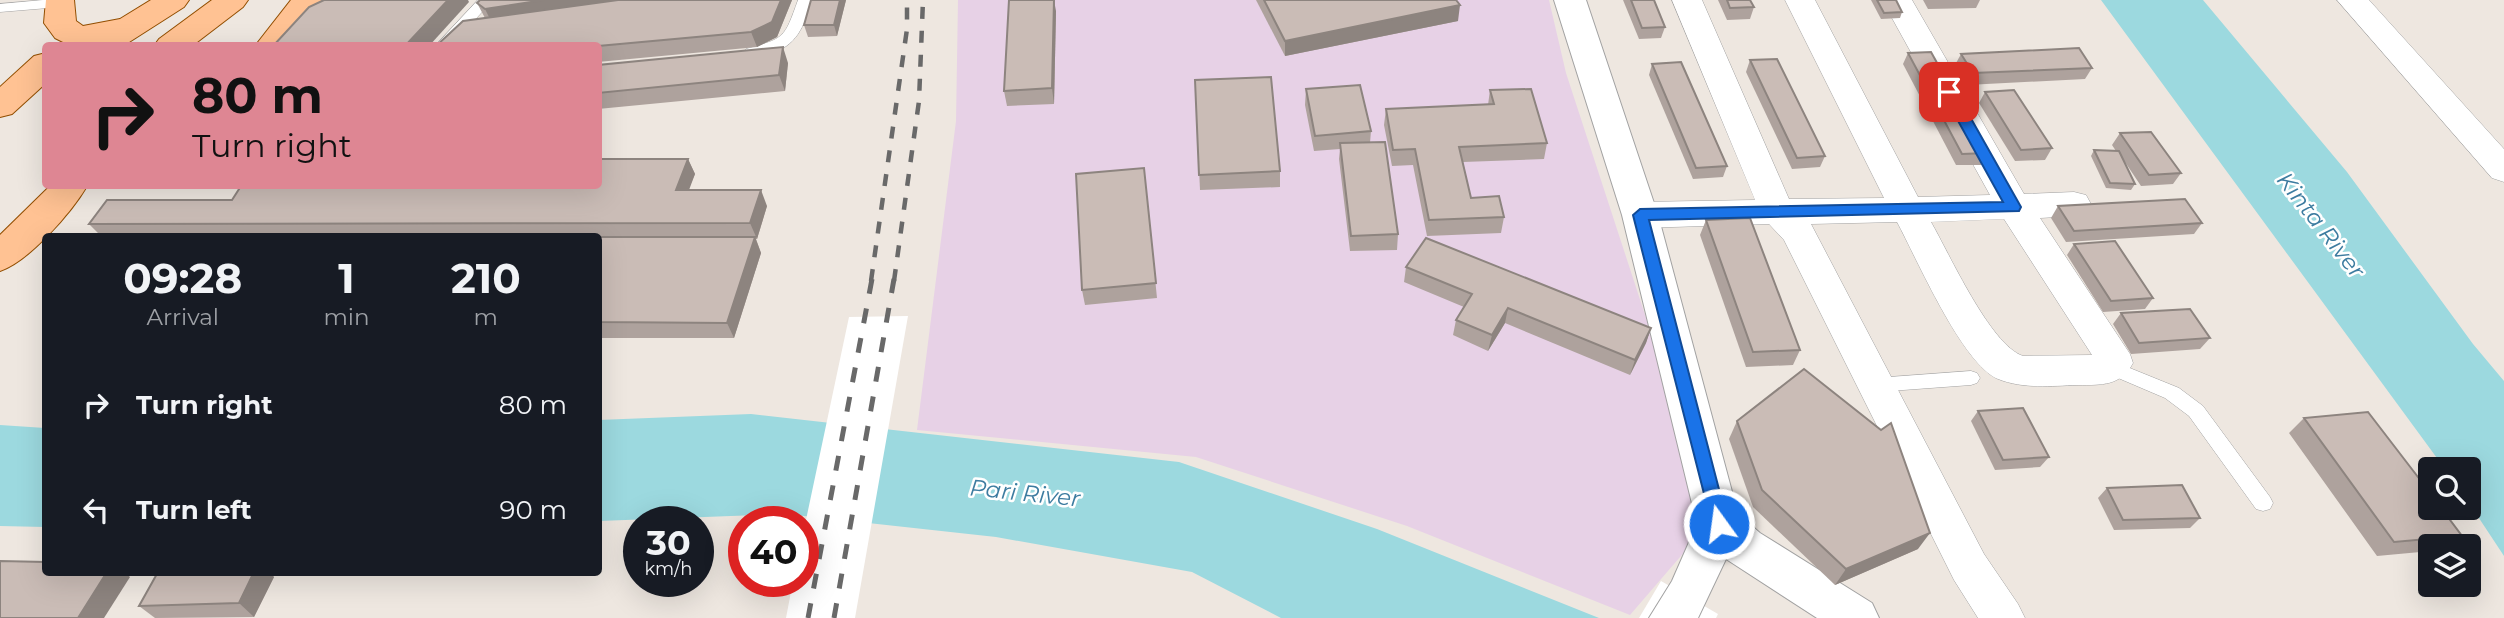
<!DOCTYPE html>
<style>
:root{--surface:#171b24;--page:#20242c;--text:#f1f3f6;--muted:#9ea1a6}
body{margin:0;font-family:Montserrat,sans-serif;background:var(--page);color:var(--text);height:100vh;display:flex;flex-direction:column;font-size:26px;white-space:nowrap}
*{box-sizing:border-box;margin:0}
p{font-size:23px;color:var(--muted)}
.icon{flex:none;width:38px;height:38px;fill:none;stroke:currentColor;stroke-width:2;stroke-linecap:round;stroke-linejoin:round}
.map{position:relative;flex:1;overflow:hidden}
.panel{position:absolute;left:42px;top:233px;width:560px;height:343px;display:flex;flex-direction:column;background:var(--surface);border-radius:7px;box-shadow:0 7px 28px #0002}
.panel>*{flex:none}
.guide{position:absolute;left:42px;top:42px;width:560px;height:147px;border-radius:7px;box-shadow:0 7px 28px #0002;background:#de8693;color:#111;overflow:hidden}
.tools{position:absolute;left:2418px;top:457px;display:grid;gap:14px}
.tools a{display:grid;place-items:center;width:63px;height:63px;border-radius:7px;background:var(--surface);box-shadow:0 7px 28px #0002;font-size:35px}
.speed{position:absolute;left:623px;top:506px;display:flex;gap:14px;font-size:35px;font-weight:700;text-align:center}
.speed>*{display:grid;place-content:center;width:91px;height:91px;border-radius:50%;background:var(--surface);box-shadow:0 7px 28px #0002;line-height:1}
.speed small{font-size:18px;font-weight:400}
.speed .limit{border:10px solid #d22;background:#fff;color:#111}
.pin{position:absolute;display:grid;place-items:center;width:60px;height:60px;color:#fff;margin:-30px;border-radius:14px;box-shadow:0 4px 10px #0006}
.me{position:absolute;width:77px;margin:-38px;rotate:346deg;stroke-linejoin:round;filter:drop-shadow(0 0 5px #0008)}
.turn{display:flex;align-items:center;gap:24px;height:147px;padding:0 35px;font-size:32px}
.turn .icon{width:91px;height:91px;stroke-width:2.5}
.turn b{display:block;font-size:49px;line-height:60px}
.eta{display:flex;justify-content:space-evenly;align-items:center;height:119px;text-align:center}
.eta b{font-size:42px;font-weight:700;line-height:49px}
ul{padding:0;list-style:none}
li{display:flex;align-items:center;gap:21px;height:105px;padding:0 35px}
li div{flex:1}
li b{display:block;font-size:26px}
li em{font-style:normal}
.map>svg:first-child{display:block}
.industrial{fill:#e7d1e6}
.water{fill:#9cd9df}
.pier{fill:#fff}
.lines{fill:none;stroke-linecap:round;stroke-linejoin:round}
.service-casing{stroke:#a2a2a2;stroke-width:1}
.minor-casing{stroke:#a2a2a2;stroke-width:1}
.tertiary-casing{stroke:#a2a2a2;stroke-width:2}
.primary-casing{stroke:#924e00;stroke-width:2}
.service{fill:#fff;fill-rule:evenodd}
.minor{fill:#fff;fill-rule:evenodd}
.tertiary{fill:#fff;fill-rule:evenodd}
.primary{fill:#ffc293;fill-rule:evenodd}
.rail-far1{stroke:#696969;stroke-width:4.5;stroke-dasharray:12 12;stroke-linecap:butt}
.rail{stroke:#696969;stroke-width:5;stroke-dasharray:15 15;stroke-linecap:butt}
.wall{fill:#aea29d}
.shaded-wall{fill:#8d847f}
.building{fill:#cabcb6;stroke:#8d847f;stroke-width:2}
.route{fill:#1a73e8;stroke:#114b97;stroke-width:2}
.labels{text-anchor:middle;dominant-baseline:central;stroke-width:5;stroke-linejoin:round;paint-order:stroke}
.water-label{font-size:23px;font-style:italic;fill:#3d7ca0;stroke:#fff}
</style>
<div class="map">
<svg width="2504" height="618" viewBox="0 0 2504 618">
<rect width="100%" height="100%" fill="#eee7e0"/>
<polygon class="industrial" points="958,0 1549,0 1566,73 1712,520 1630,615 1407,526 1196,457 917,430 956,121"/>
<g class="water">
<polygon points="2101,0 2203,0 2347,172 2473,344 2504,381 2504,556 2469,503 2469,469 2445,469"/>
<polygon points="751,414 1179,462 1377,529 1599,618 1281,618 1192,572 996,537 786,514 599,521 598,420"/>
<polygon points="0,425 45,428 45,527 0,526"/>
</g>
<g class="pier">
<polygon points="908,316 855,618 786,618 793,581 803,581 803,534 849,317"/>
<polygon points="1661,581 1718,614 1716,618 1639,618"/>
</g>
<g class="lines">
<defs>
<g id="service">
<polygon points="43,0 65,0 67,3 60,7 0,12 0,4"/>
<polygon points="478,0 493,0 451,46 435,46"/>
<path d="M798 0H812C804 26 797 47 768 54 761 56 753 57 746 55L744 52 746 49C785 38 784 39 798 0Z"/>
<polygon points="2110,360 2179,388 2203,406 2270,497 2273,503 2270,509 2263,511 2256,509 2189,416 2165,398 2104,372 2101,367 2104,362"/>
<polygon points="1971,371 1977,373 1980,378 1977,383 1971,385 1876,392 1870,390 1867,385 1870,380 1876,378"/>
</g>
<g id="minor">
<path d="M1672 0H1702L1789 199 1884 198 1785 0H1815L1918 197 1990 195 1882 0H1912L2024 194 2074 192 2086 195 2091 204 2086 213 2074 216 2040 218 2130 354 2133 363C2121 386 2102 385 2078 385 2051 386 2023 389 1998 379 1962 364 1917 259 1897 222L1811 224 1984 554 2018 604 2025 618H1978L1954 580 1784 240 1769 224 1640 228 1628 224 1623 215 1628 206 1640 202 1755 200ZM2004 219 2092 355 2023 356C1990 345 1949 253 1931 222Z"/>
<polygon points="2337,0 2369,0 2504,149 2504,182 2492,178"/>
</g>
<polygon id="tertiary" points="1554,0 1586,0 1658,215 1738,514 1760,533 1872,603 1879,618 1817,618 1726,559 1698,618 1649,618 1672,581 1697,524 1622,215"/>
<g id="primary">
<polygon points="46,0 74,0 76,21 83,26 120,19 151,0 189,0 184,7 123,46 77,46 63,42 55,38 44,23"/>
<polygon points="212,0 248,0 243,7 192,46 154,46 159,39"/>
<polygon points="291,0 324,0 289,46 255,46"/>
<polygon points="46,53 46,83 12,114 0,117 0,87 34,56"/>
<path d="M50 186H87C72 212 28 262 0 271V235Z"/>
</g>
</defs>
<use href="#service" class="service-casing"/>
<use href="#minor" class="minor-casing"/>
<use href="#tertiary" class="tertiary-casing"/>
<use href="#primary" class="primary-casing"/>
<use href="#service" class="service"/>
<use href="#minor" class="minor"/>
<use href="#tertiary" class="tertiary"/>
<use href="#primary" class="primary"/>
<g class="rail-far1">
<polyline points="871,281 907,29 907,0"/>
<polyline points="894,281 919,101 923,0"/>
</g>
<g class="rail">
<polyline points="808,618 872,279"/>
<polyline points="834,618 894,279"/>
</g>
</g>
<g class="wall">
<polygon points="792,0 777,37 757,47 598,62 598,46 485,18 477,3"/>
<polygon points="811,0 846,0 837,36 808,37 804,25"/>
<polygon points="1256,0 1456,0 1458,21 1285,56"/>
<polygon points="1623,0 1654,0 1665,27 1661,38 1639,39"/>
<polygon points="1718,0 1750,0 1754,7 1750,19 1727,20"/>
<polygon points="1871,0 1896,0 1902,12 1900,18 1881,19"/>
<polygon points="1923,0 1980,0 1976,8 1928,9"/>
<polygon points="1056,11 1054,104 1007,106 1004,91"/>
<polygon points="1908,53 1987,153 1981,165 1956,165 1903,64"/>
<polygon points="1961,54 2092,68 2085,79 1967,85 1955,65"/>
<polygon points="1750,60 1825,156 1820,167 1792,169 1746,72"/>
<polygon points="788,63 785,91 598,109 598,65"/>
<polygon points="1652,64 1727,166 1723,177 1693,179 1649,75"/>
<polygon points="1195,80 1280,171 1280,187 1200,190"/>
<polygon points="1306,89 1371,131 1370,143 1398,234 1397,250 1350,251 1339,159 1340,149 1314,151 1305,105"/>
<polygon points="1490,90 1547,143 1544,159 1463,162 1471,198 1504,217 1501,233 1427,236 1413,165 1392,166 1384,125 1386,109 1488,105"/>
<polygon points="1985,92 2052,148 2045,160 2015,161 1979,103"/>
<polygon points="2120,133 2181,173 2173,184 2141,186 2125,162 2135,184 2131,190 2106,188 2091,156 2094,150 2116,151 2112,145"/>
<polygon points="688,159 695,174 688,190 767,206 757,239 756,239 761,253 734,338 598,338 598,236 101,236 89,224 232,200"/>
<polygon points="1144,168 1157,298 1085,305 1082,290"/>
<polygon points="2058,206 2202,223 2194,234 2066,242 2051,218"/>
<polygon points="1706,220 1800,350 1793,365 1746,367 1700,235"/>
<polygon points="2074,244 2153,298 2145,309 2103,312 2067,255"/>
<polygon points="1406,267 1651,328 1646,343 1630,375 1505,323 1488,351 1453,335 1456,320 1464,307 1404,282"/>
<polygon points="2121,313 2210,338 2200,349 2131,354 2113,324"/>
<polygon points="1978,411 2049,457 2040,467 1995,470 1971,421"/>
<polygon points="2304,418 2462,536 2449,546 2431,546 2431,551 2377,556 2289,433"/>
<polygon points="1737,421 1881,430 1918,549 1835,585 1753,507 1729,439"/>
<polygon points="2107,488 2200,518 2190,528 2114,530 2098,498"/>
<polygon points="158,572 269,572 274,577 254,617 155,618 139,606"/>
</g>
<g class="shaded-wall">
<polygon points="448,0 468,0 469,2 429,46 405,46"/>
<polygon points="544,0 654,0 493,25 485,9"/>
<polygon points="781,0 792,0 777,37 757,47 751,32"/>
<polygon points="840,0 846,0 837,36 834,25"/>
<polygon points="1054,0 1056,11 1054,104 1052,88"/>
<polygon points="1460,5 1458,21 1285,56 1285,41"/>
<polygon points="783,47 788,63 785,91 779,75"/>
<polygon points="688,159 695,174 683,206 676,190"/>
<polygon points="761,190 767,206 757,239 750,223"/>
<polygon points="755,237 761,253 734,338 727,323"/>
<polygon points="1508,308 1505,323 1488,351 1492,335"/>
<polygon points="1651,328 1646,343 1630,375 1635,360"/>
<polygon points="1930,533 1918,549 1835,585 1846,569"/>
<polygon points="107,572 124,572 130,577 104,618 78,618"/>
<polygon points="254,572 269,572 274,577 254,617 239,603"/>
</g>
<g class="building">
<polygon points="324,0 448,0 405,46 273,46 309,7"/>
<polygon points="480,0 544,0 485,9 477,3"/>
<polygon points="618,0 781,0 772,22 751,32 598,46 436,46 463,21"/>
<polygon points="811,0 840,0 834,25 804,25"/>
<polygon points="1009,0 1054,0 1052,88 1004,91"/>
<polygon points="1264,0 1456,0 1460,5 1285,41"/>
<polygon points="1631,0 1654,0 1665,27 1642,28"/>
<polygon points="1727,0 1750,0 1754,7 1730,8"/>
<polygon points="1877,0 1896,0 1902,12 1884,13"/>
<polygon points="783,47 779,75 598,93 598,65"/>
<polygon points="2079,48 2092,68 1973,73 1961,54"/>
<polygon points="1931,52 1987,153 1962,154 1908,53"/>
<polygon points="1777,59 1825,156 1797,158 1750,60"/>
<polygon points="1681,62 1727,166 1696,168 1652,64"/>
<polygon points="1271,77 1280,171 1199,175 1195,80"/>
<polygon points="1360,85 1371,131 1315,136 1306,89"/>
<polygon points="1531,89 1547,143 1459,147 1471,198 1499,196 1504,217 1429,220 1415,149 1393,150 1386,109 1494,104 1490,90"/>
<polygon points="2014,90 2052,148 2021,150 1985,92"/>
<polygon points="2151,132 2181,173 2149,175 2120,133"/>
<polygon points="1385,142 1398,234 1351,236 1340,143"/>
<polygon points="2094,150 2119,151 2135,184 2110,183"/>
<polygon points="598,159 688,159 676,190 761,190 750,223 89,224 107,200 232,200 241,186 598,186"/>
<polygon points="1144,168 1156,283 1082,290 1076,174"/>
<polygon points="2185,199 2202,223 2074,231 2058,206"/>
<polygon points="1750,218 1800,350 1753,352 1706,220"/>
<polygon points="598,237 755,237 727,323 598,322"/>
<polygon points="1426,238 1651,328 1635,360 1508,308 1492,335 1456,320 1472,294 1406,267"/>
<polygon points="2115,241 2153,298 2111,301 2074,244"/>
<polygon points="2190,309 2210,338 2139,343 2121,313"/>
<polygon points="1804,369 1881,430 1891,423 1930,533 1846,569 1762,490 1737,421"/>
<polygon points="2023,408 2049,457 2003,460 1978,411"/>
<polygon points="2368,412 2431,494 2431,508 2441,508 2462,536 2394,542 2304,418"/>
<polygon points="2182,485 2200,518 2123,520 2107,488"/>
<polygon points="0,561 46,562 46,572 107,572 78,618 0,618"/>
<polygon points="158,572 254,572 239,603 139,606"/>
</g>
<polygon class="route" points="1949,88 1956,92 2021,207 2019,211 1649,220 1728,524 1726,529 1719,532 1713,529 1633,215 1640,209 2003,202 1942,92"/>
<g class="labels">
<g class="water-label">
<text transform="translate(2321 225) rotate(52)">Kinta River</text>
<text transform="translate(1025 493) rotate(6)">Pari River</text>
</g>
</g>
</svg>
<div class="tools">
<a><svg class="icon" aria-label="search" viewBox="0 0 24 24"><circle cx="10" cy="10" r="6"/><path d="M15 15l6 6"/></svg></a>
<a><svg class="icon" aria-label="layers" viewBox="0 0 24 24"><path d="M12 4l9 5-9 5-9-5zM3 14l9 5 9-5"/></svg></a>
</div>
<div class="speed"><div>30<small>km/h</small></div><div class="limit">40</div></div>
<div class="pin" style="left:1949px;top:92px;background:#d93025"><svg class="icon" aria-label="arrive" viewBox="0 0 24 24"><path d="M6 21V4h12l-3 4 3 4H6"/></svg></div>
<svg class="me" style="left:1719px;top:524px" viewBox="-20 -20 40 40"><circle r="17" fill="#1a73e8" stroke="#fff" stroke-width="3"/><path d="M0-11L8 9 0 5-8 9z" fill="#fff"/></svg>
<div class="guide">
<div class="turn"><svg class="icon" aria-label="right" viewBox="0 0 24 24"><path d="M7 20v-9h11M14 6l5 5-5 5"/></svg><div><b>80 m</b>Turn right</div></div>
</div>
<section class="panel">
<div class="eta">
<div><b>09:28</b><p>Arrival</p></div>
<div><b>1</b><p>min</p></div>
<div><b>210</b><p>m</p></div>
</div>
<ul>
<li><svg class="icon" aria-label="right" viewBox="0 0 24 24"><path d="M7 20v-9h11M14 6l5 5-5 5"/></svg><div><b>Turn right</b></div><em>80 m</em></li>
<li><svg class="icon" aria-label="left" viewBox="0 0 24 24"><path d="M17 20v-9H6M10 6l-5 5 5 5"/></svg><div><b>Turn left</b></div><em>90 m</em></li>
</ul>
</section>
</div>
